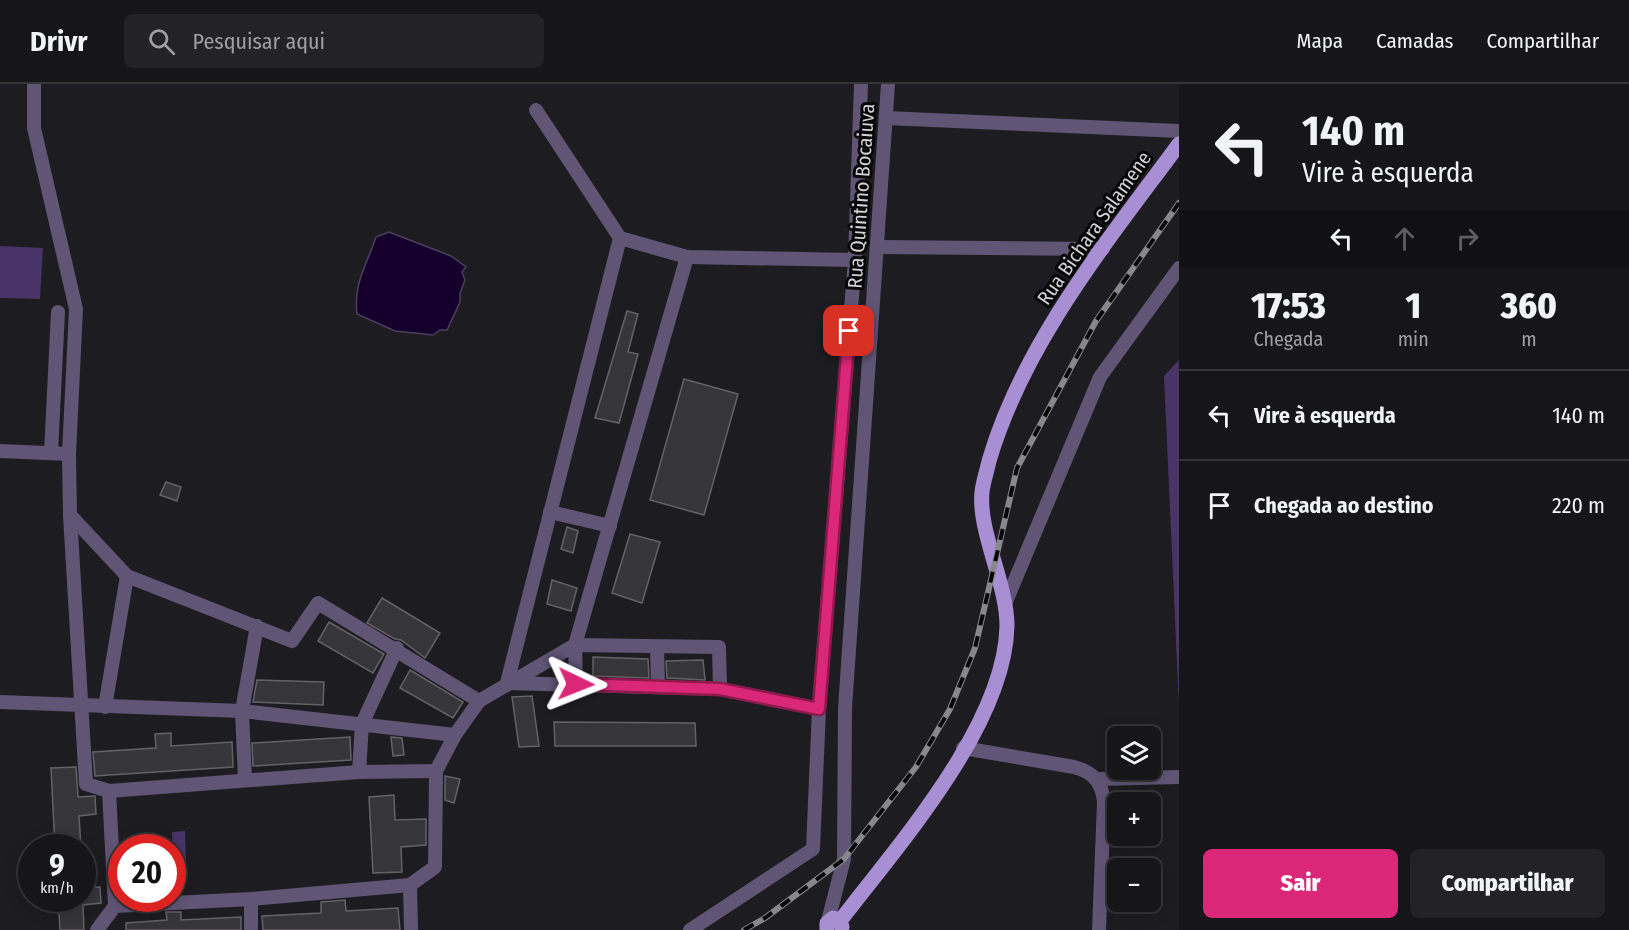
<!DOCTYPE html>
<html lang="pt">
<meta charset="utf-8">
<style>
:root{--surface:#161518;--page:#232225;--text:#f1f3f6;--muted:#9e9fa2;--line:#353437;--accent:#db2777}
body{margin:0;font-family:"Fira Sans Condensed",sans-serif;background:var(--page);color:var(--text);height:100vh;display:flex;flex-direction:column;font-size:22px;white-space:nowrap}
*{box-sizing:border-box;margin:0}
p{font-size:20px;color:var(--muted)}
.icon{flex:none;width:33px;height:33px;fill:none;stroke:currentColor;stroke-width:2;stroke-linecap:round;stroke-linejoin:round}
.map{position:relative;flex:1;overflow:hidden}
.sheet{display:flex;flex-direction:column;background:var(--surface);width:450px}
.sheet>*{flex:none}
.banner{background:#161518;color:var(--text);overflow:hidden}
.fabs{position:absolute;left:1107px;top:642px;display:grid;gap:12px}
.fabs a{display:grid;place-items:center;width:54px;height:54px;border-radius:9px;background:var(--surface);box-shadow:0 3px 15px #0003,0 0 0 2px var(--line);font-size:30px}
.speed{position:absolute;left:18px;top:750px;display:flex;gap:12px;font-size:30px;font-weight:700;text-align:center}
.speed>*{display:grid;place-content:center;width:78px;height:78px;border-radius:50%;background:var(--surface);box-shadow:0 3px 15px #0003,0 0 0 2px var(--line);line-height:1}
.speed small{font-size:15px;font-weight:400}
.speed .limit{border:9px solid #d22;background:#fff;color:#111}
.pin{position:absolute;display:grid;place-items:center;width:51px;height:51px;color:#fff;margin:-26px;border-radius:12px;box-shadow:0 3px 9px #0006}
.me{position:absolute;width:66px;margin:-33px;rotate:92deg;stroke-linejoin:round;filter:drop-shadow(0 0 4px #0008)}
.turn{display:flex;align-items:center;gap:21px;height:126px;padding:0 24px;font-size:27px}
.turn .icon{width:78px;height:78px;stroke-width:2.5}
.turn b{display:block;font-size:42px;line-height:51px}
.lanes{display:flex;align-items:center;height:57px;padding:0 24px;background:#0003;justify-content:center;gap:30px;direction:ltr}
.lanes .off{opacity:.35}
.eta{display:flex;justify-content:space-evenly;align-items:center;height:102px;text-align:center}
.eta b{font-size:36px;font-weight:800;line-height:42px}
.action{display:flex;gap:12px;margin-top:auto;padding:12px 24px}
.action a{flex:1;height:69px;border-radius:9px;background:var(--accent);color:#fff;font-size:24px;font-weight:800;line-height:69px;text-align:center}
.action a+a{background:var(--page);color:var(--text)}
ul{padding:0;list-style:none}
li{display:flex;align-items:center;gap:18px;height:90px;padding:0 24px;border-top:2px solid var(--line)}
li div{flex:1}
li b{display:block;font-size:22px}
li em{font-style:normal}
header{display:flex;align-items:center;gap:36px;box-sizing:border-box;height:84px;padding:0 30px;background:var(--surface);border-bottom:2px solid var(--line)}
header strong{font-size:28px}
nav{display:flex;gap:33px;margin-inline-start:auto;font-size:21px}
.search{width:420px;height:54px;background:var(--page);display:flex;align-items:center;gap:15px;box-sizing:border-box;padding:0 21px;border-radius:9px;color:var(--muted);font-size:22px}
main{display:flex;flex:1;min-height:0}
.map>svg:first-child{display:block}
.green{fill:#493467}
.water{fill:#15002d;stroke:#4e3f5f;stroke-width:1.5}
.building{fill:#363539;stroke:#646267;stroke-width:1.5}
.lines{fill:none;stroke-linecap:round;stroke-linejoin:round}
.minor{stroke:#615576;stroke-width:14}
.major{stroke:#a88ed2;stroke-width:15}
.rail-casing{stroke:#88878b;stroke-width:6}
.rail{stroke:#070708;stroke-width:4;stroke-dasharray:11;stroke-linecap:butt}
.route-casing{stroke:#8e194d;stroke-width:15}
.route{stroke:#db2777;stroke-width:10}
.labels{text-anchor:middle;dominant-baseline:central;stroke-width:6;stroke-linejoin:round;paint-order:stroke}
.street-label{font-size:20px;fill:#d3d2d5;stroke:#070708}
</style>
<header>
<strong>Drivr</strong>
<div class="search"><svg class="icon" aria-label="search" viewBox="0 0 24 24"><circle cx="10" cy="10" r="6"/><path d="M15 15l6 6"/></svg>Pesquisar aqui</div>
<nav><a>Mapa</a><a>Camadas</a><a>Compartilhar</a></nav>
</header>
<main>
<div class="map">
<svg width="1179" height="846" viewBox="0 0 1179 846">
<rect width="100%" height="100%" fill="#1d1c20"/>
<g class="green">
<polygon points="0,162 43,164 40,215 0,214"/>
<polygon points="1179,276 1179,623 1164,292"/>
<polygon points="185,747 186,777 173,778 172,748"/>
</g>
<path class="water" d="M389 148 451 172 466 183 462 188 465 196 460 209V218L447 246H440L433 251 395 247 357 230C353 200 367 180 376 153Z"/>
<g class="building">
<polygon points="627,227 638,230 628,268 638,270 619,339 595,334"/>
<polygon points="684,295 738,310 704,431 650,416"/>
<polygon points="166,398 181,403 177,417 160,411"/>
<polygon points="567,443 578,447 573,469 561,465"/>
<polygon points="630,450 660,458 642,519 612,509"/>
<polygon points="552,496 577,504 571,527 547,520"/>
<polygon points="382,514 440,549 425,574 401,556 395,555 367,539"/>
<polygon points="329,538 384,570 373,589 318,557"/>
<polygon points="593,573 648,575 649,594 593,592"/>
<polygon points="703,576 705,596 667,594 666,577"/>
<polygon points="410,586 463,618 453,634 400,604"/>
<polygon points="257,596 324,598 323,621 253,618"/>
<polygon points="532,612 539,662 519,663 512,613"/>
<polygon points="554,638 695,639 696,662 555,662"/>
<polygon points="171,649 171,662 232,658 233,683 95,692 93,668 156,664 155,650"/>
<polygon points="350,653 351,676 253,682 252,659"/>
<polygon points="391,653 402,654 404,671 393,672"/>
<polygon points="76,683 78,713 95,712 96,730 79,732 81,764 55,764 51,684"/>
<polygon points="445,692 460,695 454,719 445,716"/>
<polygon points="394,711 395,736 426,735 426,761 401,763 402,788 373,789 369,713"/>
<polygon points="100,803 101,819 83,821 84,846 60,846 58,814 82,814 82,819 82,804"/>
<polygon points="345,816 346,827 398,824 400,846 263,846 262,832 321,829 321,818"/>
<polygon points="166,828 181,828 181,836 241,833 241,846 126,846 126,839 167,836"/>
</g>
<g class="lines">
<g class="minor">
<polyline points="34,0 34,44 76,225 69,370"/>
<polyline points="536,26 620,154 507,599 720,605 719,563 575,561 576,600"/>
<polyline points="886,34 1179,47"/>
<polyline points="620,154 687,173 855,176 861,0"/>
<polyline points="877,163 1103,165"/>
<polyline points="0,367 69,370 70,431 127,492 292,557 318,519 479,617 575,561 687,173"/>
<polyline points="51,369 58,228"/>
<polyline points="550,428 610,442"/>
<polyline points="70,431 86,700 109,707 359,688 436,687"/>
<polyline points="1005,520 1100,293 1179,184"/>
<polyline points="657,563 658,603"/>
<polyline points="0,618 242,627 455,651"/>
<polyline points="105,623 127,492"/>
<polyline points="819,625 855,176"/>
<path d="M963 664 1074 683C1093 688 1102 698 1104 718L1099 846"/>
<polyline points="359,688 362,640 397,564"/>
<polyline points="1098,695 1179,693"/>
<polyline points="245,696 242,627 257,542"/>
<polyline points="109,707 115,822"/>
<polyline points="410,801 411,846"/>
<polyline points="251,815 251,846"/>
<polyline points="828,837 844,775 845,624 888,0"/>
<polyline points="97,846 115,822 251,815 410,801 435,783 436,687 455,651 479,617"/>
<polyline points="690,846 813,765 819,625 720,605"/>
</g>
<g class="major">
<path d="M840 837C899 760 1005 641 1007 542 1007 499 978 448 982 408 983 398 987 387 989 377 1024 258 1107 158 1179 60"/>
<polyline points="827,846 827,839 833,834 840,837 842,843"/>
</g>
<defs>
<polyline id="rail" points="744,846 765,834 844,775 916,683 950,625 975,564 1017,384 1096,237 1179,119"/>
</defs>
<use href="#rail" class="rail-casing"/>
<use href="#rail" class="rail"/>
</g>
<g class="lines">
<defs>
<polyline id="route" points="576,600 720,605 819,625 849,247"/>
</defs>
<use href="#route" class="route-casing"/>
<use href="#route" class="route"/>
</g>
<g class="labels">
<g class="street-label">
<text transform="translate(861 112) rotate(-86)">Rua Quintino Bocaiuva</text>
<text transform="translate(1094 144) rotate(-55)">Rua Bichara Salamene</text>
</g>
</g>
</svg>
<div class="fabs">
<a><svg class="icon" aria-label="layers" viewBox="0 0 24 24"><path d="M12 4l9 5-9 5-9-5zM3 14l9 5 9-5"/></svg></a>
<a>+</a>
<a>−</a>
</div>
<div class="speed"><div>9<small>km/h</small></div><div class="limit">20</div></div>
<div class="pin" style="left:849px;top:247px;background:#d93025"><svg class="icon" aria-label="arrive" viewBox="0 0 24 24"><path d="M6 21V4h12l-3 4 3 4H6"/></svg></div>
<svg class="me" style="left:576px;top:600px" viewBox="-20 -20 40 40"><path d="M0-17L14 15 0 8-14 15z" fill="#db2777" stroke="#fff" stroke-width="4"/></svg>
</div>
<section class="sheet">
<div class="banner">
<div class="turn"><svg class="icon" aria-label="left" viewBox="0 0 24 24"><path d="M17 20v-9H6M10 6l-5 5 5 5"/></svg><div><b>140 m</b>Vire à esquerda</div></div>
<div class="lanes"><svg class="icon" aria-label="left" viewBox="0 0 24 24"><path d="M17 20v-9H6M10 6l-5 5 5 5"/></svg><svg class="icon off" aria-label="ahead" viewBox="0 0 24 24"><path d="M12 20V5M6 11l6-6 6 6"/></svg><svg class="icon off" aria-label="right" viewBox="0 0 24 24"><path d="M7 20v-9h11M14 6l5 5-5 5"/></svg></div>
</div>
<div class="eta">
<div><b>17:53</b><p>Chegada</p></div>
<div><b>1</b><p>min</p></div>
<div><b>360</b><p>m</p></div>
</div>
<ul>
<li><svg class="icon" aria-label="left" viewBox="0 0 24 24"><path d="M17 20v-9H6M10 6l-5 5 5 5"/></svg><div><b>Vire à esquerda</b></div><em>140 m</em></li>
<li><svg class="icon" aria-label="arrive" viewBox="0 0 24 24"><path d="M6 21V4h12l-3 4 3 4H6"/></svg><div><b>Chegada ao destino</b></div><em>220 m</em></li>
</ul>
<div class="action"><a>Sair</a><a>Compartilhar</a></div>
</section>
</main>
